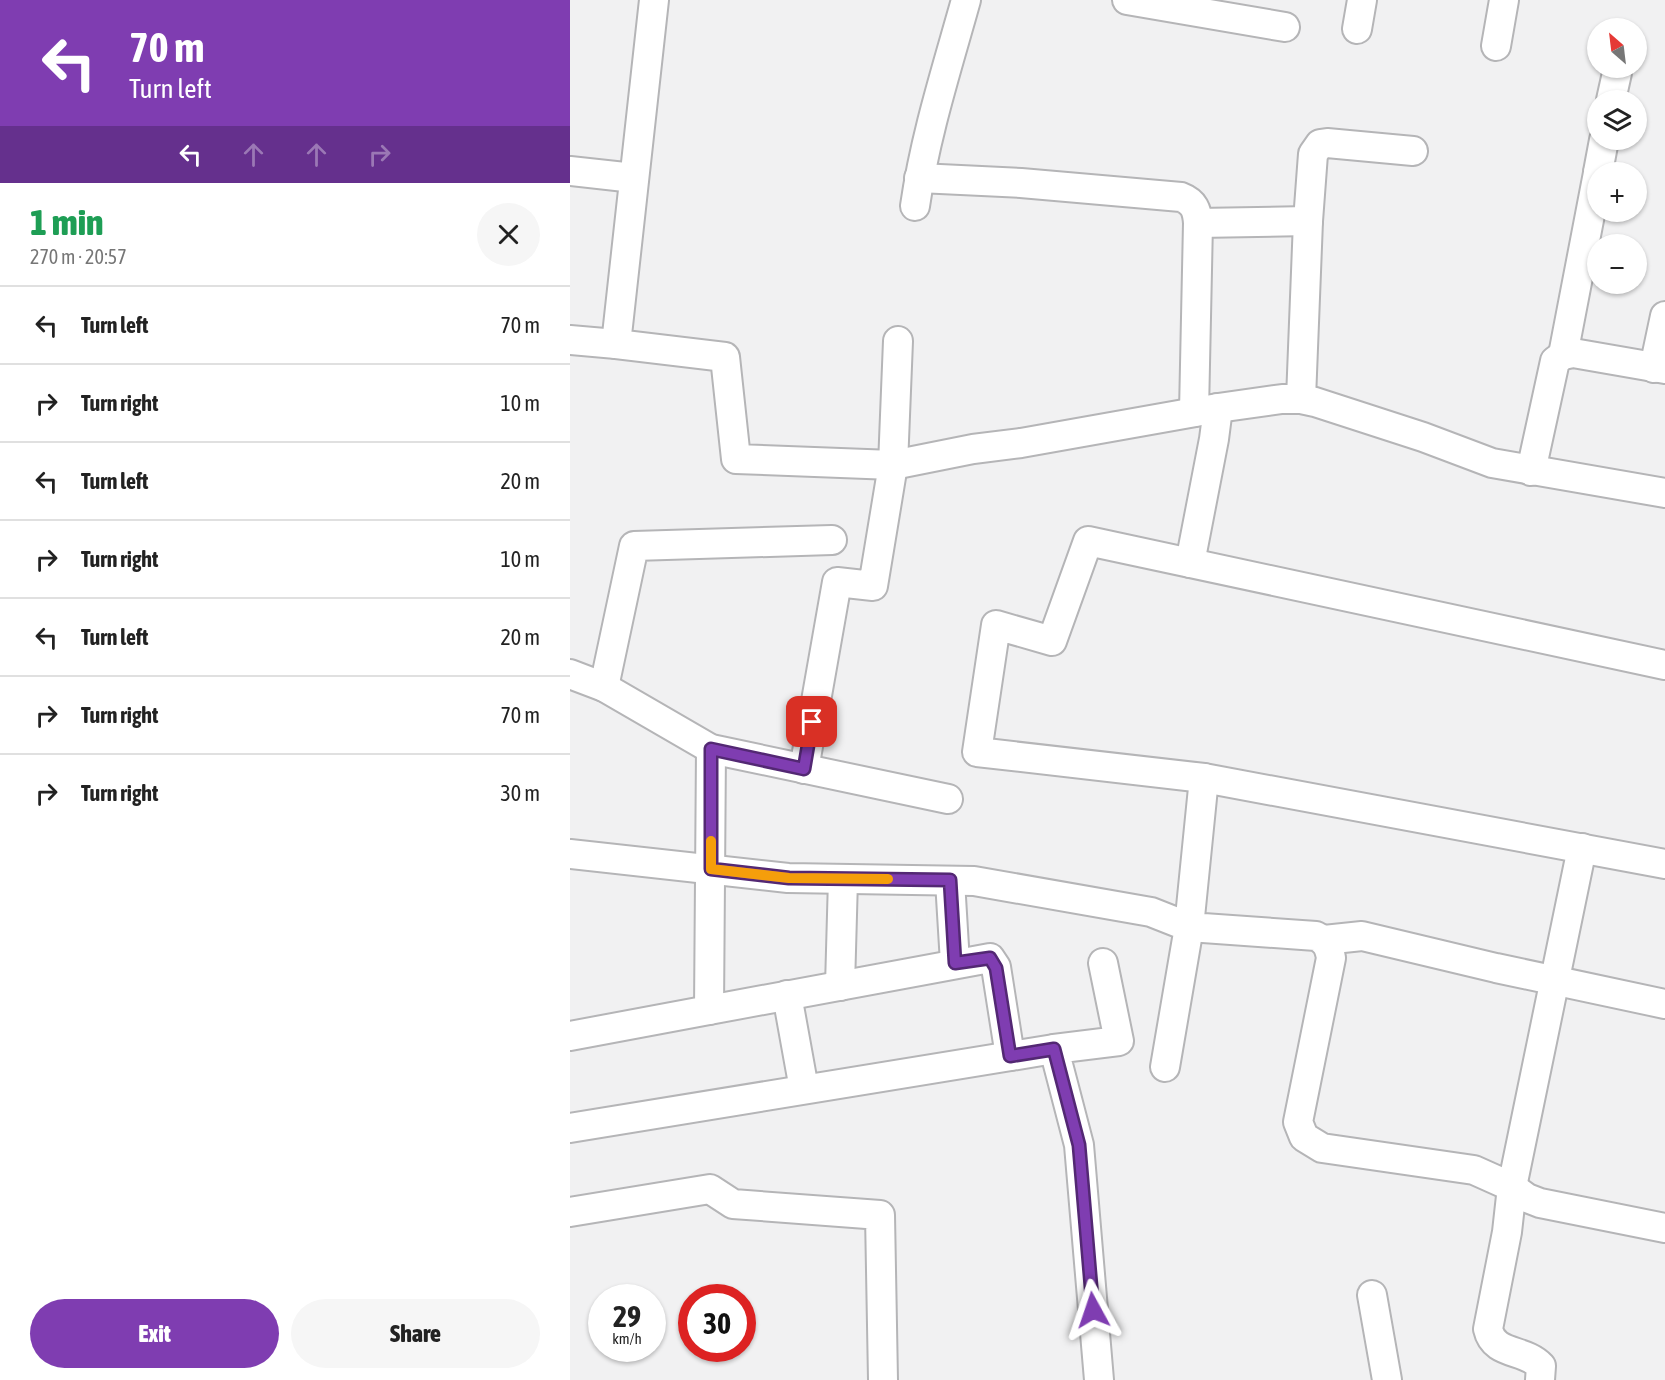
<!DOCTYPE html>
<meta charset="utf-8">
<style>
:root{--surface:#fff;--page:#f6f6f6;--text:#222;--muted:#767676;--line:#e0e0e0;--accent:#7f3db1}
body{margin:0;font-family:"Asap Condensed",sans-serif;background:var(--page);color:var(--text);height:100vh;display:flex;flex-direction:column;font-size:22px;white-space:nowrap}
*{box-sizing:border-box;margin:0}
p{font-size:20px;color:var(--muted)}
.icon{flex:none;width:33px;height:33px;fill:none;stroke:currentColor;stroke-width:2;stroke-linecap:round;stroke-linejoin:round}
.map{position:relative;flex:1;overflow:hidden}
.sheet{display:flex;flex-direction:column;background:var(--surface);width:570px}
.sheet>*{flex:none}
.hud{background:#7f3db1;color:#fff;overflow:hidden}
.needle{width:39px;rotate:332deg}
.controls{position:absolute;left:1017px;top:18px;display:grid;gap:12px}
.controls a{display:grid;place-items:center;width:60px;height:60px;border-radius:50%;background:var(--surface);box-shadow:0 2px 4px #0004;font-size:30px}
.speed{position:absolute;left:18px;top:1284px;display:flex;gap:12px;font-size:30px;font-weight:700;text-align:center}
.speed>*{display:grid;place-content:center;width:78px;height:78px;border-radius:50%;background:var(--surface);box-shadow:0 2px 4px #0004;line-height:1}
.speed small{font-size:15px;font-weight:400}
.speed .limit{border:9px solid #d22;background:#fff;color:#111}
.pin{position:absolute;display:grid;place-items:center;width:51px;height:51px;color:#fff;margin:-26px;border-radius:12px;box-shadow:0 3px 9px #0006}
.me{position:absolute;width:66px;margin:-33px;rotate:355deg;stroke-linejoin:round;filter:drop-shadow(0 0 4px #0008)}
.turn{display:flex;align-items:center;gap:21px;height:126px;padding:0 30px;font-size:27px}
.turn .icon{width:78px;height:78px;stroke-width:2.5}
.turn b{display:block;font-size:42px;line-height:51px}
.lanes{display:flex;align-items:center;height:57px;padding:0 30px;background:#0003;justify-content:center;gap:30px;direction:ltr}
.lanes .off{opacity:.35}
.round{display:grid;place-items:center;flex:none;width:63px;height:63px;border-radius:32px;background:var(--page)}
.head{display:flex;align-items:center;justify-content:space-between;height:102px;padding:0 30px}
h1{font-size:36px;font-weight:800;line-height:45px;color:#1e9e55}
.button{display:flex;gap:12px;margin-top:auto;padding:12px 30px}
.button a{flex:1;height:69px;border-radius:36px;background:var(--accent);color:#fff;font-size:24px;font-weight:800;line-height:69px;text-align:center}
.button a+a{background:var(--page);color:var(--text)}
ul{padding:0;list-style:none}
li{display:flex;align-items:center;gap:18px;height:78px;padding:0 30px;border-top:2px solid var(--line)}
li div{flex:1}
li b{display:block;font-size:22px}
li em{font-style:normal}
main{display:flex;flex:1;min-height:0}
.map>svg:first-child{display:block}
.lines{fill:none;stroke-linecap:round;stroke-linejoin:round}
.minor-casing{stroke:#b5b5b7;stroke-width:32}
.minor{stroke:#fff;stroke-width:28}
.route-casing{stroke:#532873;stroke-width:15}
.route{stroke:#7f3db1;stroke-width:10}
.slow{stroke:#f59e0b;stroke-width:10}
</style>
<main>
<section class="sheet">
<div class="hud">
<div class="turn"><svg class="icon" aria-label="left" viewBox="0 0 24 24"><path d="M17 20v-9H6M10 6l-5 5 5 5"/></svg><div><b>70 m</b>Turn left</div></div>
<div class="lanes"><svg class="icon" aria-label="left" viewBox="0 0 24 24"><path d="M17 20v-9H6M10 6l-5 5 5 5"/></svg><svg class="icon off" aria-label="ahead" viewBox="0 0 24 24"><path d="M12 20V5M6 11l6-6 6 6"/></svg><svg class="icon off" aria-label="ahead" viewBox="0 0 24 24"><path d="M12 20V5M6 11l6-6 6 6"/></svg><svg class="icon off" aria-label="right" viewBox="0 0 24 24"><path d="M7 20v-9h11M14 6l5 5-5 5"/></svg></div>
</div>
<div class="head"><div><h1>1 min</h1><p>270 m · 20:57</p></div><a class="round"><svg class="icon" aria-label="close" viewBox="0 0 24 24"><path d="M6 6l12 12M18 6L6 18"/></svg></a></div>
<ul>
<li><svg class="icon" aria-label="left" viewBox="0 0 24 24"><path d="M17 20v-9H6M10 6l-5 5 5 5"/></svg><div><b>Turn left</b></div><em>70 m</em></li>
<li><svg class="icon" aria-label="right" viewBox="0 0 24 24"><path d="M7 20v-9h11M14 6l5 5-5 5"/></svg><div><b>Turn right</b></div><em>10 m</em></li>
<li><svg class="icon" aria-label="left" viewBox="0 0 24 24"><path d="M17 20v-9H6M10 6l-5 5 5 5"/></svg><div><b>Turn left</b></div><em>20 m</em></li>
<li><svg class="icon" aria-label="right" viewBox="0 0 24 24"><path d="M7 20v-9h11M14 6l5 5-5 5"/></svg><div><b>Turn right</b></div><em>10 m</em></li>
<li><svg class="icon" aria-label="left" viewBox="0 0 24 24"><path d="M17 20v-9H6M10 6l-5 5 5 5"/></svg><div><b>Turn left</b></div><em>20 m</em></li>
<li><svg class="icon" aria-label="right" viewBox="0 0 24 24"><path d="M7 20v-9h11M14 6l5 5-5 5"/></svg><div><b>Turn right</b></div><em>70 m</em></li>
<li><svg class="icon" aria-label="right" viewBox="0 0 24 24"><path d="M7 20v-9h11M14 6l5 5-5 5"/></svg><div><b>Turn right</b></div><em>30 m</em></li>
</ul>
<div class="button"><a>Exit</a><a>Share</a></div>
</section>
<div class="map">
<svg width="1095" height="1380" viewBox="0 0 1095 1380">
<rect width="100%" height="100%" fill="#f1f1f2"/>
<g class="lines">
<defs>
<g id="minor">
<polyline points="84,0 46,344 155,357 166,459 323,465 403,449 451,443 648,408 712,399 731,399 745,402 853,437 922,463 1095,493"/>
<polyline points="557,0 715,27"/>
<polyline points="787,29 792,0"/>
<polyline points="926,46 934,0"/>
<polyline points="1041,100 1047,73"/>
<polyline points="0,171 64,178"/>
<polyline points="1028,172 1034,140"/>
<path d="M349 178 451 183 611 197C624 202 627 210 628 223L624 412"/>
<path d="M345 206C355 136 377 68 396 0"/>
<polyline points="628,223 738,221"/>
<polyline points="0,340 46,344"/>
<polyline points="993,355 1028,173"/>
<polyline points="1084,368 1095,316"/>
<polyline points="731,399 738,221 743,154 750,144 757,143 843,151"/>
<polyline points="961,471 985,361 993,355 1003,353 1095,369"/>
<polyline points="620,563 644,439 648,408"/>
<polyline points="1095,665 518,541 482,641 426,625 407,752 634,778 1095,864"/>
<polyline points="0,674 34,687 141,749 378,799"/>
<polyline points="34,687 64,546 262,540"/>
<polyline points="234,769 267,582 303,586 323,465 328,341"/>
<path d="M634 778 619 927 746 936C756 941 759 946 761 958L728 1122 734 1137 752 1148 904 1170 942 1187 957 1198 970 1203 1095 1228"/>
<polyline points="0,854 218,878 404,881 581,912 619,927 595,1067"/>
<polyline points="380,881 385,963"/>
<polyline points="754,940 792,936 926,968 1095,1004"/>
<polyline points="270,986 273,879"/>
<polyline points="217,995 234,1089"/>
<polyline points="139,1010 420,958 426,967 440,1056"/>
<polyline points="0,1036 139,1010 141,749"/>
<polyline points="0,1128 484,1049"/>
<polyline points="0,1212 140,1189 163,1204 310,1215 313,1380"/>
<polyline points="802,1295 817,1380"/>
<polyline points="529,1380 509,1145 484,1049 549,1041 533,963"/>
<path d="M970 1380 971 1366C954 1348 924 1356 918 1329L937 1232 942 1187 1012 848"/>
</g>
</defs>
<use href="#minor" class="minor-casing"/>
<use href="#minor" class="minor"/>
</g>
<g class="lines">
<defs>
<polyline id="route" points="242,722 234,769 141,749 141,869 219,878 380,880 385,963 420,958 426,968 440,1056 484,1049 509,1145 523,1310"/>
</defs>
<use href="#route" class="route-casing"/>
<use href="#route" class="route"/>
<polyline class="slow" points="141,841 141,869 219,878 318,879"/>
</g>
</svg>
<div class="controls">
<a><svg class="needle" viewBox="-14 -14 28 28"><path d="M0-13l5 13h-10z" fill="#e53935"/><path d="M0 13l5-13h-10z" fill="#767676"/></svg></a>
<a><svg class="icon" aria-label="layers" viewBox="0 0 24 24"><path d="M12 4l9 5-9 5-9-5zM3 14l9 5 9-5"/></svg></a>
<a>+</a>
<a>−</a>
</div>
<div class="speed"><div>29<small>km/h</small></div><div class="limit">30</div></div>
<div class="pin" style="left:242px;top:722px;background:#d93025"><svg class="icon" aria-label="arrive" viewBox="0 0 24 24"><path d="M6 21V4h12l-3 4 3 4H6"/></svg></div>
<svg class="me" style="left:523px;top:1310px" viewBox="-20 -20 40 40"><path d="M0-17L14 15 0 8-14 15z" fill="#7f3db1" stroke="#fff" stroke-width="4"/></svg>
</div>
</main>
